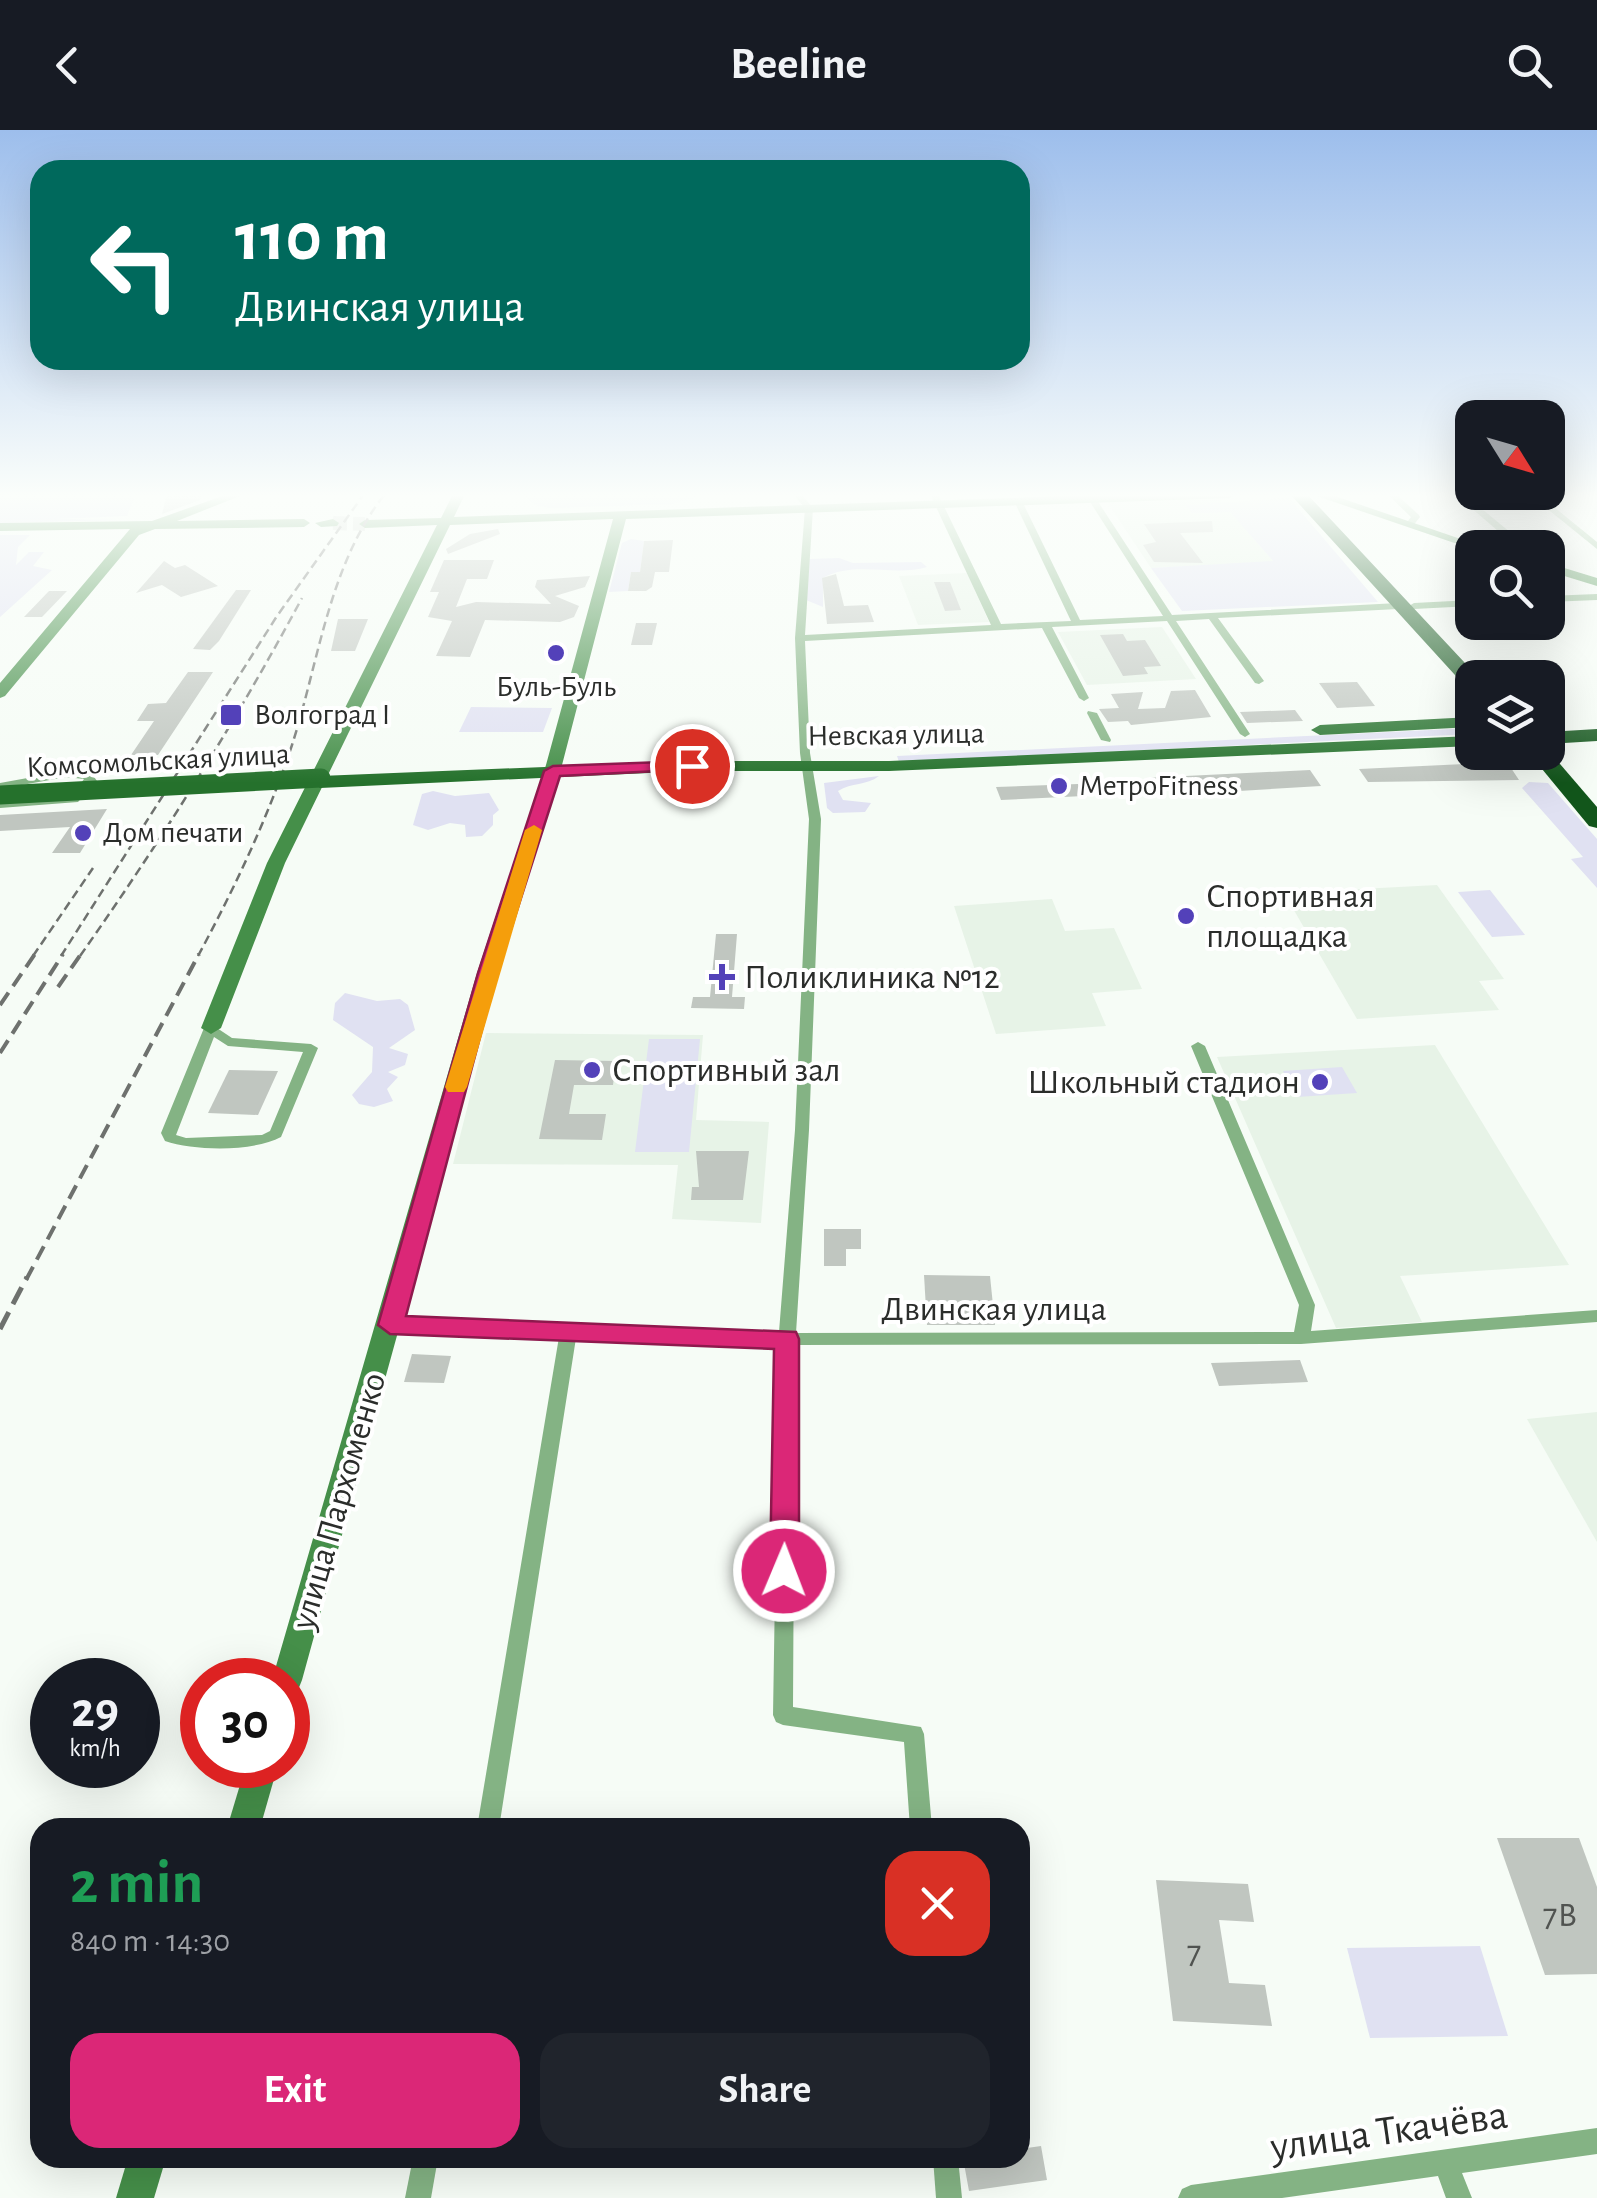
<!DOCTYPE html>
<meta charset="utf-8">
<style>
:root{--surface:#171b24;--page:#20242c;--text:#f1f3f6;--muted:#9ea1a6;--accent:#db2777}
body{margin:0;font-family:"Alegreya Sans",sans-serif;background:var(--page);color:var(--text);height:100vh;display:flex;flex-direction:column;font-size:38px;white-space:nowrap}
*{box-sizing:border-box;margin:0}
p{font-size:32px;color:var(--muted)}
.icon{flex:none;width:55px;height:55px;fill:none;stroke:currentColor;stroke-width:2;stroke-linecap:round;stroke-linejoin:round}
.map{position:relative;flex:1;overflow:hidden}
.details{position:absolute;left:30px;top:1688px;width:1000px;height:350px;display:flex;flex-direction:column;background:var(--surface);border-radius:30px;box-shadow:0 10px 40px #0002}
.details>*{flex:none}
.hud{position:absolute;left:30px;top:30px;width:1000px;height:210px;border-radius:30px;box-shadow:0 10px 40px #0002;background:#00695c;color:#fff;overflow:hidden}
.needle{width:65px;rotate:127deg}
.buttons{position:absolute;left:1455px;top:270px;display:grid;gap:20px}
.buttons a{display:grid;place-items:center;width:110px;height:110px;border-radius:20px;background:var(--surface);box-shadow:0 10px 40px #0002;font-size:50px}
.speed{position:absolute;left:30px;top:1528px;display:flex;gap:20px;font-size:50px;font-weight:700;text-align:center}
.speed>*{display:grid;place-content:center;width:130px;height:130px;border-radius:50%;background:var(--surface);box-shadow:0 10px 40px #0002;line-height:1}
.speed small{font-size:25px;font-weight:400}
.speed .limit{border:15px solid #d22;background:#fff;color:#111}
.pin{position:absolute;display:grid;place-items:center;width:85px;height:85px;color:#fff;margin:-42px;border:5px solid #fff;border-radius:50%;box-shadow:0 2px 10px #0007}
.me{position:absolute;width:110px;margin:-55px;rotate:1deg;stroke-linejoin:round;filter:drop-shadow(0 0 8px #0008)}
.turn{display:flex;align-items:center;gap:35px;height:210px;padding:0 40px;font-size:45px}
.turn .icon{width:130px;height:130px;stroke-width:2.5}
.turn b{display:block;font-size:70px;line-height:85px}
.round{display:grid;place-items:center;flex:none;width:105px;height:105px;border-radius:30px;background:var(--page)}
.headline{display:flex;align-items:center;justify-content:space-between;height:170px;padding:0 40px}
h1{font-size:60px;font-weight:700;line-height:75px;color:#1e9e55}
.button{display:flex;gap:20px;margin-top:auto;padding:20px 40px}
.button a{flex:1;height:115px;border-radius:30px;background:var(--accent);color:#fff;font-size:40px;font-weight:700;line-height:115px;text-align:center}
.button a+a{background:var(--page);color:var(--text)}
header{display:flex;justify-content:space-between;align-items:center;height:130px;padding:0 40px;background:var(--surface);font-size:45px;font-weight:700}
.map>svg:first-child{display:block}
.built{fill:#e7f3e7}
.green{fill:#e0e1f2}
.building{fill:#c0c6c0}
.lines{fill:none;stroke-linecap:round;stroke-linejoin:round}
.secondary-tunnel{stroke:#cdd3cd;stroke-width:14;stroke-dasharray:14 6;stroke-linecap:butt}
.street{fill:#84b384;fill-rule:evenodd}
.secondary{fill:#458f49;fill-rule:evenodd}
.primary{fill:#25712c;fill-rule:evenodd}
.highway{fill:#12561b;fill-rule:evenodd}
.rail-far2{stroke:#6e716e;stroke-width:2.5;stroke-dasharray:9 5;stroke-linecap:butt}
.rail-far1{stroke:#6e716e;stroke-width:4;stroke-dasharray:15 8;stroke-linecap:butt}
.rail{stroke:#6e716e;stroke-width:5;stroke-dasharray:19 9;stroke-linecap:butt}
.primary-bridge{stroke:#25712c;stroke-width:19}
.route{fill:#db2777;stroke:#8e194d;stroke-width:2.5}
.slow{fill:#f59e0b}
.poi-dot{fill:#5341b9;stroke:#fff;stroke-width:4}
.labels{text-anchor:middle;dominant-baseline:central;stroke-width:8;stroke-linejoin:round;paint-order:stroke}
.far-poi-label{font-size:30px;fill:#2b2d2b;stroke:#fff;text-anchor:start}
.far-street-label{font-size:30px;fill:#2b2d2b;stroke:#fff}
.poi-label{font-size:35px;fill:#2b2d2b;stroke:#fff;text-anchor:start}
.street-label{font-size:35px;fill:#2b2d2b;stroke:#fff}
.near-number-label{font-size:35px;fill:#505350}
.near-street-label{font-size:42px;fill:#2b2d2b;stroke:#fff}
</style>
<header><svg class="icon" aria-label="back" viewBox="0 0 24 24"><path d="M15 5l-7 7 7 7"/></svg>Beeline<svg class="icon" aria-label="search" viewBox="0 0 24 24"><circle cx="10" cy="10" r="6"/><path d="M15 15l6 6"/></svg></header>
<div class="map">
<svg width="1597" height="2068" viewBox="0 0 1597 2068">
<rect width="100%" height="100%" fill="#f6fcf6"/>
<g class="built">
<polygon points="1220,370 1274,432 1151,438 1107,372"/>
<polygon points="967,443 989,492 918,495 899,446"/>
<polygon points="1162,497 1196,549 1087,555 1058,502"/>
<polygon points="1437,755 1504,849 1479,851 1499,880 1357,889 1284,763"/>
<polygon points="1052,769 1065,801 1114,798 1142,859 1092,863 1106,896 996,904 954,776"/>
<polygon points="486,903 703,905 696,990 769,992 761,1093 672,1089 678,1035 453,1034"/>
<polygon points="1435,915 1569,1135 1400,1146 1422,1192 1336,1198 1217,927"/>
<polygon points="1597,1282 1597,1412 1527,1289"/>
</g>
<g class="green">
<polygon points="0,364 136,364 127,386 55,389 119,390 0,393"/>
<polygon points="710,364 672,374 552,378 537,376 523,365"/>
<polygon points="1289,368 1378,472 1182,481 1151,438 1273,431 1230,382 1192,383 1186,375"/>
<polygon points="0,405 30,405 18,417 16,435 29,422 44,422 33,436 52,440 0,487"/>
<polygon points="631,409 644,411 640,442 631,442 628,461 609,462 622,413"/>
<path d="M839 428 853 433 921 432 927 437C894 447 854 430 823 448V477L806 470 809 429Z"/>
<polygon points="471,577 552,578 543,602 459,602"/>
<polygon points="1472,598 1472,604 899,632 897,626"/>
<path d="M879 646C866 656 852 652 838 661L843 670 871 673 865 682 833 683 827 678 824 653Z"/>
<polygon points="1529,652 1548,653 1597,709 1597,758 1571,729 1583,727 1522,658"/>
<polygon points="433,661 455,666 489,663 499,680 493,685 493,695 482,706 466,707 465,695 450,693 428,700 413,695 422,664"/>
<polygon points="1490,760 1525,805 1492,807 1458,762"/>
<polygon points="345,863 377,871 400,869 408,875 415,900 389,918 408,924 405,935 388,942 398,947 387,959 393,971 374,977 359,974 352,965 372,942 373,917 333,890 335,873"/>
<polygon points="649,909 700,909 689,1022 635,1022"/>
<polygon points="1342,937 1357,963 1297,967 1283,941"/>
<polygon points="1480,1816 1508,1906 1370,1908 1347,1818"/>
</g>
<g class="building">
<polygon points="167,364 202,364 200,370 162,384"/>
<polygon points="1212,391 1213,402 1180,403 1203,433 1154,432 1143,415 1156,412 1144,394"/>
<polygon points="498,399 500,404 448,424 446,419 470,404"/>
<polygon points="673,410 669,442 655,442 652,457 646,461 628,461 631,442 640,442 644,411"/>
<polygon points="444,430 494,430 487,449 467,449 456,477 476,472 551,474 535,457 537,450 590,446 585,457 555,466 579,476 574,487 560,492 485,490 470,527 436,526 452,491 428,487 439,462 430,462"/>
<polygon points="164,431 175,438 185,435 218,456 181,467 162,455 136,463"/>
<polygon points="836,444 844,476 868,475 874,492 827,494 822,448"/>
<polygon points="934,452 950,452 961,480 945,481"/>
<polygon points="236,460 251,460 219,511 210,520 193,519"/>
<polygon points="49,461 67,461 42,487 24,487"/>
<polygon points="338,489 368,489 355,521 331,521"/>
<polygon points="636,493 657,493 652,515 631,515"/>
<polygon points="1123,504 1127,511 1145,510 1161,536 1144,537 1148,544 1123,546 1100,505"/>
<polygon points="188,542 213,542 158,625 131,625 154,591 137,591 148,574 166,573"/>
<polygon points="1357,552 1375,576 1337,578 1319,553"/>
<polygon points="1195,560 1211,587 1131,595 1128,591 1108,592 1099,579 1119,578 1111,564 1143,562 1138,579 1165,578 1171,561"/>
<polygon points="1295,580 1303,591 1247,593 1240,582"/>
<polygon points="1507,632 1519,650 1368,652 1359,639"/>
<polygon points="1310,640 1321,656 1190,664 1187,659 1151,661 1145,648"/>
<polygon points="1078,654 1084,666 1001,670 996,657"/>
<polygon points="107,679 80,723 52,723 70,697 0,701 0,685"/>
<polygon points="716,804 737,804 732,867 745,867 744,879 691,878 693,867 710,867"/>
<polygon points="555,930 616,931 613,955 574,955 569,984 606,984 602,1010 539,1009"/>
<polygon points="229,940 278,941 258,985 208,983"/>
<polygon points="696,1021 749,1021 743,1070 691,1070 692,1057 699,1057"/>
<polygon points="824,1099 861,1099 861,1119 846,1119 846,1136 824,1136"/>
<polygon points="924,1145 990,1146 995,1195 927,1195"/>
<polygon points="412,1224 451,1226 444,1253 404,1252"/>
<polygon points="1300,1230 1308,1252 1219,1256 1211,1233"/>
<polygon points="1497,1708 1579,1708 1597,1757 1597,1844 1545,1845"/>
<polygon points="1156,1750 1248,1754 1254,1792 1219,1790 1229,1853 1265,1855 1272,1896 1173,1891"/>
<polygon points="1041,2016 1047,2050 969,2061 963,2028 1020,2028 1020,2019"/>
</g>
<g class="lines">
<polyline class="secondary-tunnel" points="333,393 365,394"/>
<g class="street">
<polygon points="793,364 801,364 813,378 805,505 991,495 930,364 938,364 1001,494 1071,491 1014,371 1018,369 1022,371 1080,490 1163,486 1085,364 1093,364 1172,485 1398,473 1403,476 1398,479 1218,488 1264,551 1259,554 1255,553 1209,489 1176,491 1250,604 1245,607 1240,604 1167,491 1052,497 1089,568 1084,571 1079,568 1042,498 805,511 810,623 821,689 809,1000 796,1203 1294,1202 1299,1175 1191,916 1198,912 1205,916 1315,1175 1311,1201 1597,1180 1597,1192 1301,1214 795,1215 793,1577 921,1597 924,1604 932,1698 910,1698 904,1612 783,1595 776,1592 773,1585 779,1215 576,1208 499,1698 477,1698 559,1207 391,1201 385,1199 383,1195 385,1191 391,1189 779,1202 795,1000 809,689 800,623 795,508 805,378"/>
<polygon points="1387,364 1396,364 1419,385 1420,387 1412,397 1405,395 1411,387"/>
<polygon points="1455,364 1464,364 1511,403 1511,407 1505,407"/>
<polygon points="1529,364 1538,364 1597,412 1597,419"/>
<polygon points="1597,464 1597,470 1548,472 1548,466"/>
<polygon points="1472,470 1472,476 1414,479 1409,476 1414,473"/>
<polygon points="1088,581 1097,583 1111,610 1110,612 1101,610 1087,583"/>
<polygon points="66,641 92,644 97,651 78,672 0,678 0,672 71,667 84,649 66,647 0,659 0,653"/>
<path d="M211 894 232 908 311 914 318 918 281 1007C253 1022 195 1021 165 1011L161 1003 204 898ZM214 907 228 916 303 922 270 1001 262 1005 186 1008 176 1005Z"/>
<polygon points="1597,1998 1597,2024 1462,2043 1472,2068 1446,2068 1438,2046 1282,2068 1178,2068 1182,2059 1191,2055"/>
<polygon points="413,2028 438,2028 431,2068 405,2068"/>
<polygon points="933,2028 958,2028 962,2068 936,2068"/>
</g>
<g class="secondary">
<polygon points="228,364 245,364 177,391 304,389 310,393 304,397 155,399 139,405 5,566 0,568 0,553 130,399 0,401 0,393 152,391"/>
<polygon points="453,364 465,364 454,387 1125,364 1236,364 1230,368 626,389 562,635 497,843 302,1550 298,1560 288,1564 288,1550 272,1550 477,843 546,635 613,389 450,395 285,733 221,898 211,904 201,898 267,733 437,395 365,398 359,394 365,390 441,388"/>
<polygon points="1311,364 1329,364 1487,418 1472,419"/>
<polygon points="333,389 339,393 337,396 321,397 315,393"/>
<polygon points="1548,433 1597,448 1597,456 1548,441"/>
<polygon points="246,1635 278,1635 260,1698 227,1698"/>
<polygon points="128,2028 166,2028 154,2068 116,2068"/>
</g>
<g class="primary">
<polygon points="1472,587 1472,597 1320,605 1311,600 1320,595"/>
<polygon points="1472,606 1472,616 889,641 692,641 320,658 311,652 320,646 692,631 889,631"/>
</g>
<g class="highway">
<polygon points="1290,364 1307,364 1479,548 1472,548 1472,558 1465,556"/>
<polygon points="1597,599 1597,611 1548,614 1548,602"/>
<polygon points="1548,620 1597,677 1597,698 1589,696 1528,622"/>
</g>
<g class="rail-far2">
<polyline points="33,826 93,738"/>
<polyline points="61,826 277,486 364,364"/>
<path d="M80 826C161 711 235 593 302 468"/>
<path d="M198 826C234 759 268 688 292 615 319 531 329 434 385 364"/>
</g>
<g class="rail-far1">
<polyline points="58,857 81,824"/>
<polyline points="0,875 35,824"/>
<polyline points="0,923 63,824"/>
<polyline points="26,1150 199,824"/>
</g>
<polyline class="rail" points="0,1199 27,1147"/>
<polyline class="primary-bridge" points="0,665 321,648"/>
</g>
<linearGradient id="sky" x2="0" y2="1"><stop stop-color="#9dbeec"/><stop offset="0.56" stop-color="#fbfefb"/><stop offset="1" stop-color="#fbfefb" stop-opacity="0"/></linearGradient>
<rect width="1597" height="653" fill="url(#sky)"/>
<polygon class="route" points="692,631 698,632 698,639 560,646 497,843 406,1186 796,1202 799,1209 799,1441 795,1450 784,1453 774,1450 770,1441 774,1219 390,1204 378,1195 478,843 544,641 553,636"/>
<polygon class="slow" points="534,695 542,700 467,957 464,962 448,962 445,957 525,700"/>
<g class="poi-dot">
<circle cx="556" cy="523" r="10"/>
<rect x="219" y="573" width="24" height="24" rx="5"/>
<circle cx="1059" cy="656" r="10"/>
<circle cx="83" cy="703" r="10"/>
<circle cx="1186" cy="786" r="10"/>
<path d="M717 832h10v10h10v10h-10v10h-10v-10h-10v-10h10z"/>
<circle cx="592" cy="940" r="10"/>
<circle cx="1320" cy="952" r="10"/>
</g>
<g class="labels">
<g class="far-poi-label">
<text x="556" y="557" text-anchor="middle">Буль-Буль</text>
<text x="254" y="585">Волгоград I</text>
<text x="1079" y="656">МетроFitness</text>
<text x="103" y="703">Дом печати</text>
</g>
<g class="far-street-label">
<text transform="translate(896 605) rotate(-1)">Невская улица</text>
<text transform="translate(158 631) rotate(-3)">Комсомольская улица</text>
</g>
<g class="poi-label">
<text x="1206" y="766">Спортивная<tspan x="1206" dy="40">площадка</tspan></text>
<text x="744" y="847">Поликлиника №12</text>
<text x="612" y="940">Спортивный зал</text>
<text x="1300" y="952" text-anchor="end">Школьный стадион</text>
</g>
<g class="street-label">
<text x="994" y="1179">Двинская улица</text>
<text transform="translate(339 1371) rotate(-74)">улица Пархоменко</text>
</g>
<g class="near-number-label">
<text x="1560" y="1785">7В</text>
<text x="1194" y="1822">7</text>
</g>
<g class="near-street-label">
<text transform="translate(1389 2001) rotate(-8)">улица Ткачёва</text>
</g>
</g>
</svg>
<div class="buttons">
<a><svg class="needle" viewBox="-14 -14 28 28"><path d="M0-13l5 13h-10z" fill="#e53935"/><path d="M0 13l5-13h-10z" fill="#9ea1a6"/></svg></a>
<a><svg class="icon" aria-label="search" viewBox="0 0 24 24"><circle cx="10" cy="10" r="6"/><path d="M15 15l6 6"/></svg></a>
<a><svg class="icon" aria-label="layers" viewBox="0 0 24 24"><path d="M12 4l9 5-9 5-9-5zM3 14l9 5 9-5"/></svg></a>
</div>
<div class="speed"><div>29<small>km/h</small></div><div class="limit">30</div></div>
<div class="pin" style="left:692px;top:636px;background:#d93025"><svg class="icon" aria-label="arrive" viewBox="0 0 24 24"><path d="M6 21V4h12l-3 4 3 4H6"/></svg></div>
<svg class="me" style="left:784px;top:1441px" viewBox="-20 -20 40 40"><circle r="17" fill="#db2777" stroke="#fff" stroke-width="3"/><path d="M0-11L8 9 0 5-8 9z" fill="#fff"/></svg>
<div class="hud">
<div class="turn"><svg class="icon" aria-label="left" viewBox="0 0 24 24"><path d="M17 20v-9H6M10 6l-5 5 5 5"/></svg><div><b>110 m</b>Двинская улица</div></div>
</div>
<section class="details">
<div class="headline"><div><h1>2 min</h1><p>840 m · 14:30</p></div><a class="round" style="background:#d93025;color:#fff"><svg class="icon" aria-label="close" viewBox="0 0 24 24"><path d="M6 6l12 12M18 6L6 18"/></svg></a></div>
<div class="button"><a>Exit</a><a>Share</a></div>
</section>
</div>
